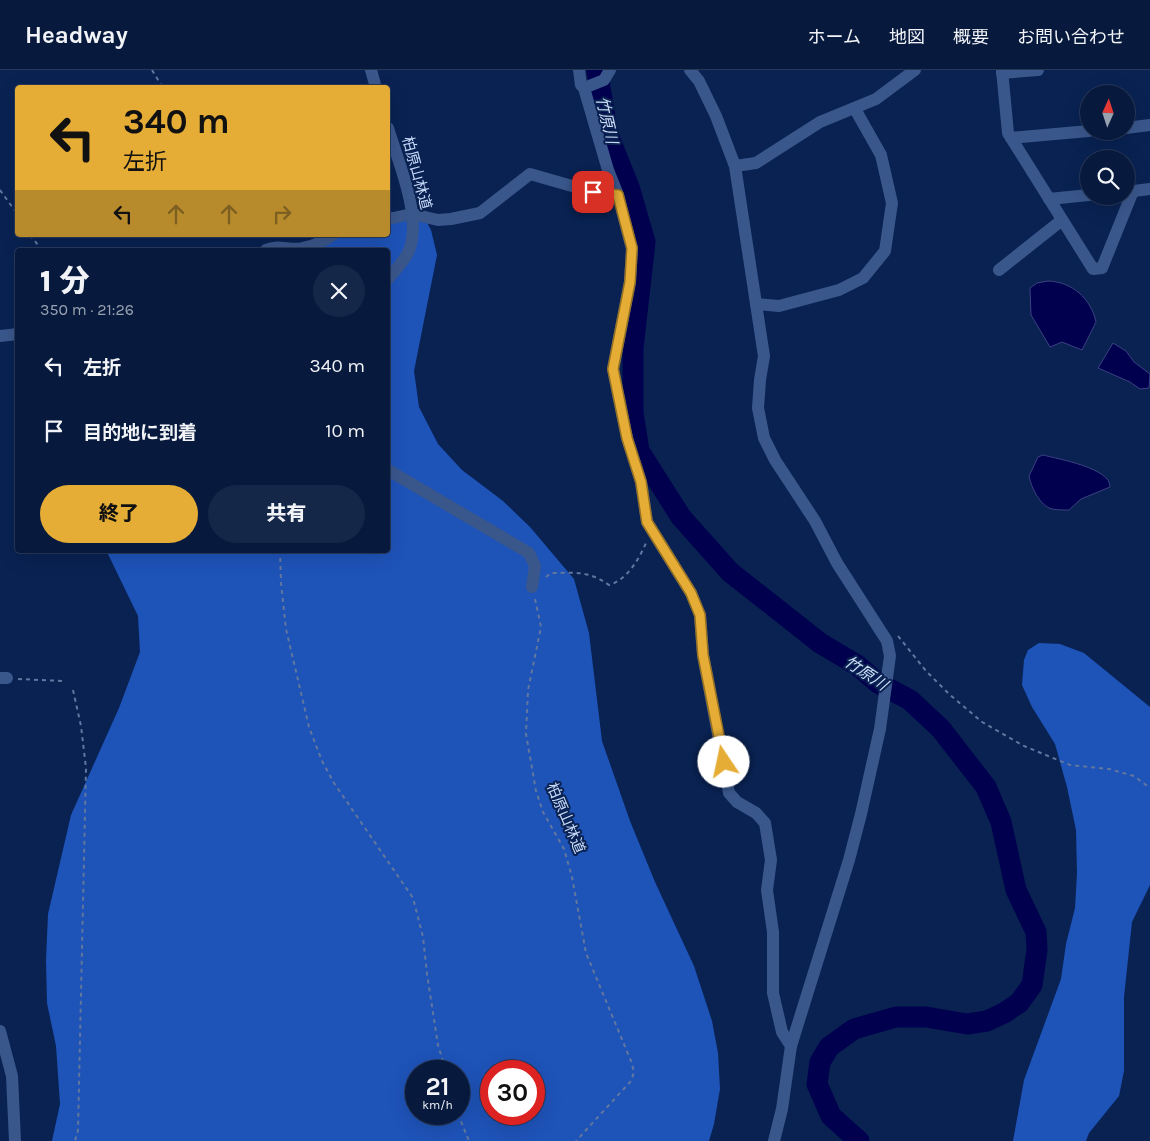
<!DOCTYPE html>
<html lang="ja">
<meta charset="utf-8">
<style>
:root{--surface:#071a3e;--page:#152749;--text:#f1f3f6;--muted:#98a1b0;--line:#283858;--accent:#e5ad36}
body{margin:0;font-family:Karla,"Noto Sans JP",sans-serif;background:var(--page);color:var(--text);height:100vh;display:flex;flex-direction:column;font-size:19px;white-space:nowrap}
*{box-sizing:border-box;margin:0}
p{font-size:16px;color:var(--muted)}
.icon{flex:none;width:28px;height:28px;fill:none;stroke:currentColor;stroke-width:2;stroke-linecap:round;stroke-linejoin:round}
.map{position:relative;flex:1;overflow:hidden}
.side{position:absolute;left:15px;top:178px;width:375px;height:305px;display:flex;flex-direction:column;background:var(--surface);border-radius:5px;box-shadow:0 5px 20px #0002,0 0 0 1px var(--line)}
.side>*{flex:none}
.guide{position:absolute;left:15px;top:15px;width:375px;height:152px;border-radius:5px;box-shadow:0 5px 20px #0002,0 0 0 1px var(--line);background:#e5ad36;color:#111;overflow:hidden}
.needle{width:32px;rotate:3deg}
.buttons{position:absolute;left:1080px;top:15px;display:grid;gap:10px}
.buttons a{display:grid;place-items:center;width:55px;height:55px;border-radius:50%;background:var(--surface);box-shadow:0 5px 20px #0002,0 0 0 1px var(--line);font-size:25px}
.speed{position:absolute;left:405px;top:990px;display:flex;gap:10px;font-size:25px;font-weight:700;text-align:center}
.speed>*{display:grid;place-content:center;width:65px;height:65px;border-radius:50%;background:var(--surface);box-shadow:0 5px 20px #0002,0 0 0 1px var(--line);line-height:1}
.speed small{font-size:12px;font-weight:400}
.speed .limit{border:8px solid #d22;background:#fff;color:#111}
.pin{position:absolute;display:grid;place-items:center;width:42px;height:42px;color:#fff;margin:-21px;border-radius:10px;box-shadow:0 2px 8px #0006}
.me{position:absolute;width:55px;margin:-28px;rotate:349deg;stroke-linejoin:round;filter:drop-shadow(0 0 4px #0008)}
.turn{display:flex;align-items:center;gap:18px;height:105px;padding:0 25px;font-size:22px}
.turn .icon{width:65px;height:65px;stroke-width:2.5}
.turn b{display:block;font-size:35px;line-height:42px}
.lanes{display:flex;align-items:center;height:48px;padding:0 25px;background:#0003;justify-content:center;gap:25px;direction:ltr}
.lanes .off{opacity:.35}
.round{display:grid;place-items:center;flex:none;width:52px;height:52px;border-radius:26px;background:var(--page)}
.head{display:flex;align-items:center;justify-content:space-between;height:85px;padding:0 25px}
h1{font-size:30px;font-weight:800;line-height:38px}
.primary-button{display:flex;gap:10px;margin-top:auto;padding:10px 25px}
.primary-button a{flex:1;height:58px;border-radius:30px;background:var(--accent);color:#111;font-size:20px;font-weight:800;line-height:58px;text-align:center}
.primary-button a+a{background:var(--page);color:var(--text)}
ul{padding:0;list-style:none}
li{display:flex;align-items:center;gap:15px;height:65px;padding:0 25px}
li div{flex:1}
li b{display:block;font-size:19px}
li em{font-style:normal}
header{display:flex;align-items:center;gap:30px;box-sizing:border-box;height:70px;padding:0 25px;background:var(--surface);border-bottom:1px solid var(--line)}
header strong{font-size:24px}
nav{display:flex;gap:28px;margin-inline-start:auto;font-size:18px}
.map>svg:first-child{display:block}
.forest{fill:#1e53b8;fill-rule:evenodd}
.water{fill:#00004e;stroke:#3c4181}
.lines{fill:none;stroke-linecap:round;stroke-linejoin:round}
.river{stroke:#00004e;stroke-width:21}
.path{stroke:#62779f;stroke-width:2;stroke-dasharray:4 4;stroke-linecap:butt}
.minor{stroke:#3a578c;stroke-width:12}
.route-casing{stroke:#957023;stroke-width:12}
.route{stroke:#e5ad36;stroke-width:9}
.labels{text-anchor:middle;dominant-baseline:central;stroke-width:4;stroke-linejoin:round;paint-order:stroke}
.street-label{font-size:15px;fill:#c7d9f8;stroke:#092252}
.water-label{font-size:16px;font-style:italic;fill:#ccdcf6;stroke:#092252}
</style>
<header>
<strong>Headway</strong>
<nav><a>ホーム</a><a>地図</a><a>概要</a><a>お問い合わせ</a></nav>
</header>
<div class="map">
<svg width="1150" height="1071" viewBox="0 0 1150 1071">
<rect width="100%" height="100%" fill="#092252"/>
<g class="forest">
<path d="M388 141 425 149 431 160 437 185 414 301 419 337 438 374 462 400 503 431 530 457 574 509 589 563 602 671 630 751 655 812 694 896 712 951 718 983 720 1019 714 1054 709 1071H52L60 1034 56 976 47 933 46 890 48 844 71 745 119 638 140 582 138 546 106 480H388V180H304L324 165H388ZM416 1001H459V1044H416ZM491 1001H534V1044H491Z"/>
<polygon points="1039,573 1060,574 1084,583 1150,637 1150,815 1132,852 1124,927 1124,1001 1119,1026 1089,1063 1086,1071 1013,1071 1024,1010 1061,909 1066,874 1075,838 1077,803 1076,760 1067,717 1055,674 1032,637 1022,615 1024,590 1028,580"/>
</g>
<g class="water">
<path d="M1048 211C1073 212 1091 229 1096 252L1082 280 1062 272 1050 277 1031 245 1030 218 1037 213Z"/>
<polygon points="1113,273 1126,281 1134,292 1150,304 1149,318 1140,319 1130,312 1098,298"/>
<path d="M1043 385C1058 389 1111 398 1110 417L1081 429 1069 440C1064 440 1057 440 1052 439 1040 436 1031 417 1029 406L1038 387Z"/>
</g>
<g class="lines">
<polyline class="river" points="597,0 608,65 629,117 645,172 633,278 633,343 639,381 681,447 730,502 820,573 857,595 878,613 910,630 941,659 986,717 1001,752 1016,820 1036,862 1037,880 1032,915 1019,933 1004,943 987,951 967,954 926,947 896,947 854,959 829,977 820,992 817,1014 831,1046 859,1071"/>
<g class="path">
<polyline points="152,0 163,18"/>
<polyline points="0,120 18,145"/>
<polyline points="30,165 42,180"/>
<polyline points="280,480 281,513 286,559 309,657 322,691 334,713 413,828 423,867 427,904 438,975 446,1001"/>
<path d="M546 507 551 503C575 503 588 500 609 515 627 510 639 489 646 473"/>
<polyline points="535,529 541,557 528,620 526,664 536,721 543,742 564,779 572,807 586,883 631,991 634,1002 631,1011 576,1071"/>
<polyline points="898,566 926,601 949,624 982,652 1024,676 1070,695 1109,699 1134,706 1150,718"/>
<polyline points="18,609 63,611"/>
<polyline points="73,620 81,656 86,698 78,1060 75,1071"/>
<polyline points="458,1044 469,1071"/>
</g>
<g class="minor">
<polyline points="371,0 376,18"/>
<polyline points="579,0 581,15 584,18 608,100 618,125 632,179 630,212 613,299 627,368 641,412 647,452 691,523 700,545 703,585 729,723 737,732 756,743 765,753 771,790 767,820 773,862 773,923 782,962 791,976"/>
<polyline points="690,0 699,11 716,46 735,96 764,286 760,310 758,338 764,368 775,390 815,451 837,493 887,571 890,586 880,659 861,744 849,790 791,976 782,1039 774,1071"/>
<polyline points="1002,0 1008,63 1093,199 1102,198 1133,121"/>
<polyline points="1002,3 1038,0"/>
<polyline points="584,18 604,10 610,0"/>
<path d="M388 58C398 91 421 144 410 178 406 190 396 199 388 209"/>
<polyline points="1126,58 1150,55"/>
<polyline points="1011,68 1089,61"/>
<polyline points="735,96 756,93 820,52 876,29 915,0"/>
<polyline points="1126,122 1150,119"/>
<polyline points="1049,129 1089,125"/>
<polyline points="388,149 412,144 438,150 451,149 480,143 530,104 593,122 618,125"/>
<path d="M266 180C279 174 290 181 303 178 314 176 324 171 333 165"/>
<polyline points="999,200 1062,150"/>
<polyline points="756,234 779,236 839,220 863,208 885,181 892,133 881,85 855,39"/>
<polyline points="0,266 18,264"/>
<polyline points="388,400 529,483 535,496 532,517"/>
<polyline points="0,608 7,608"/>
<polyline points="0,961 12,1006 15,1071"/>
</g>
</g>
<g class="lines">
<defs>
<polyline id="route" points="593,122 618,125 632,178 630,212 613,299 627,368 641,412 647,452 691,523 700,545 703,585 724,692"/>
</defs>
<use href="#route" class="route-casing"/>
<use href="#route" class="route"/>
</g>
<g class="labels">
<g class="street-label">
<text transform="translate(417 103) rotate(75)">柏原山林道</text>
<text transform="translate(566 748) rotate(67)">柏原山林道</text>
</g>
<g class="water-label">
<text transform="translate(607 50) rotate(77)">竹原川</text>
<text transform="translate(866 603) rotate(34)">竹原川</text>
</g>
</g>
</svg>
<div class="buttons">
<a><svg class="needle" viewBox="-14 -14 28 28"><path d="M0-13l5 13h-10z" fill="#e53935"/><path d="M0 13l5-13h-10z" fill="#98a1b0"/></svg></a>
<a><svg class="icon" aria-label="search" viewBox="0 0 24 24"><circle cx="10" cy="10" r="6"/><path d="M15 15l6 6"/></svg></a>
</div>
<div class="speed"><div>21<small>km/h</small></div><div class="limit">30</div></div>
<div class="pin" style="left:593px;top:122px;background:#d93025"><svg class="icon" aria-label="arrive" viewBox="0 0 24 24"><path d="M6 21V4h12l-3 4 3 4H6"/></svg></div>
<svg class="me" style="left:724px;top:692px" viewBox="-20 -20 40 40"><circle r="19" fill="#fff"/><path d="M0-13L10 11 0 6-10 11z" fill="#e5ad36"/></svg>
<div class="guide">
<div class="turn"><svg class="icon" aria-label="left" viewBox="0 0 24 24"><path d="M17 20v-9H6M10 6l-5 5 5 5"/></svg><div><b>340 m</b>左折</div></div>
<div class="lanes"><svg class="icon" aria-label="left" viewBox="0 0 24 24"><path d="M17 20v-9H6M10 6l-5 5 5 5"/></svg><svg class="icon off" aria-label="ahead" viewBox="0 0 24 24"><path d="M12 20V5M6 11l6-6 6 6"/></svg><svg class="icon off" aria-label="ahead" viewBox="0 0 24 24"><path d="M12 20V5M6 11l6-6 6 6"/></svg><svg class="icon off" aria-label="right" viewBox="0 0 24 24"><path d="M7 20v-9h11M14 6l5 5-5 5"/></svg></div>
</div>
<section class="side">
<div class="head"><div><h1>1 分</h1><p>350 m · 21:26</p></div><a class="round"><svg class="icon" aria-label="close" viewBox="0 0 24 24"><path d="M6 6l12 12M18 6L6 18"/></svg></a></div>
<ul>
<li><svg class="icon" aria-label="left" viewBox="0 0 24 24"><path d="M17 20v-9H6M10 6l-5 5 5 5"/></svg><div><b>左折</b></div><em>340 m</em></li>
<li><svg class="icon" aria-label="arrive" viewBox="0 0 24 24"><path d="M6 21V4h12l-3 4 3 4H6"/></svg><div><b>目的地に到着</b></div><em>10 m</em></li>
</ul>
<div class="primary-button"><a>終了</a><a>共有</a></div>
</section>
</div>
